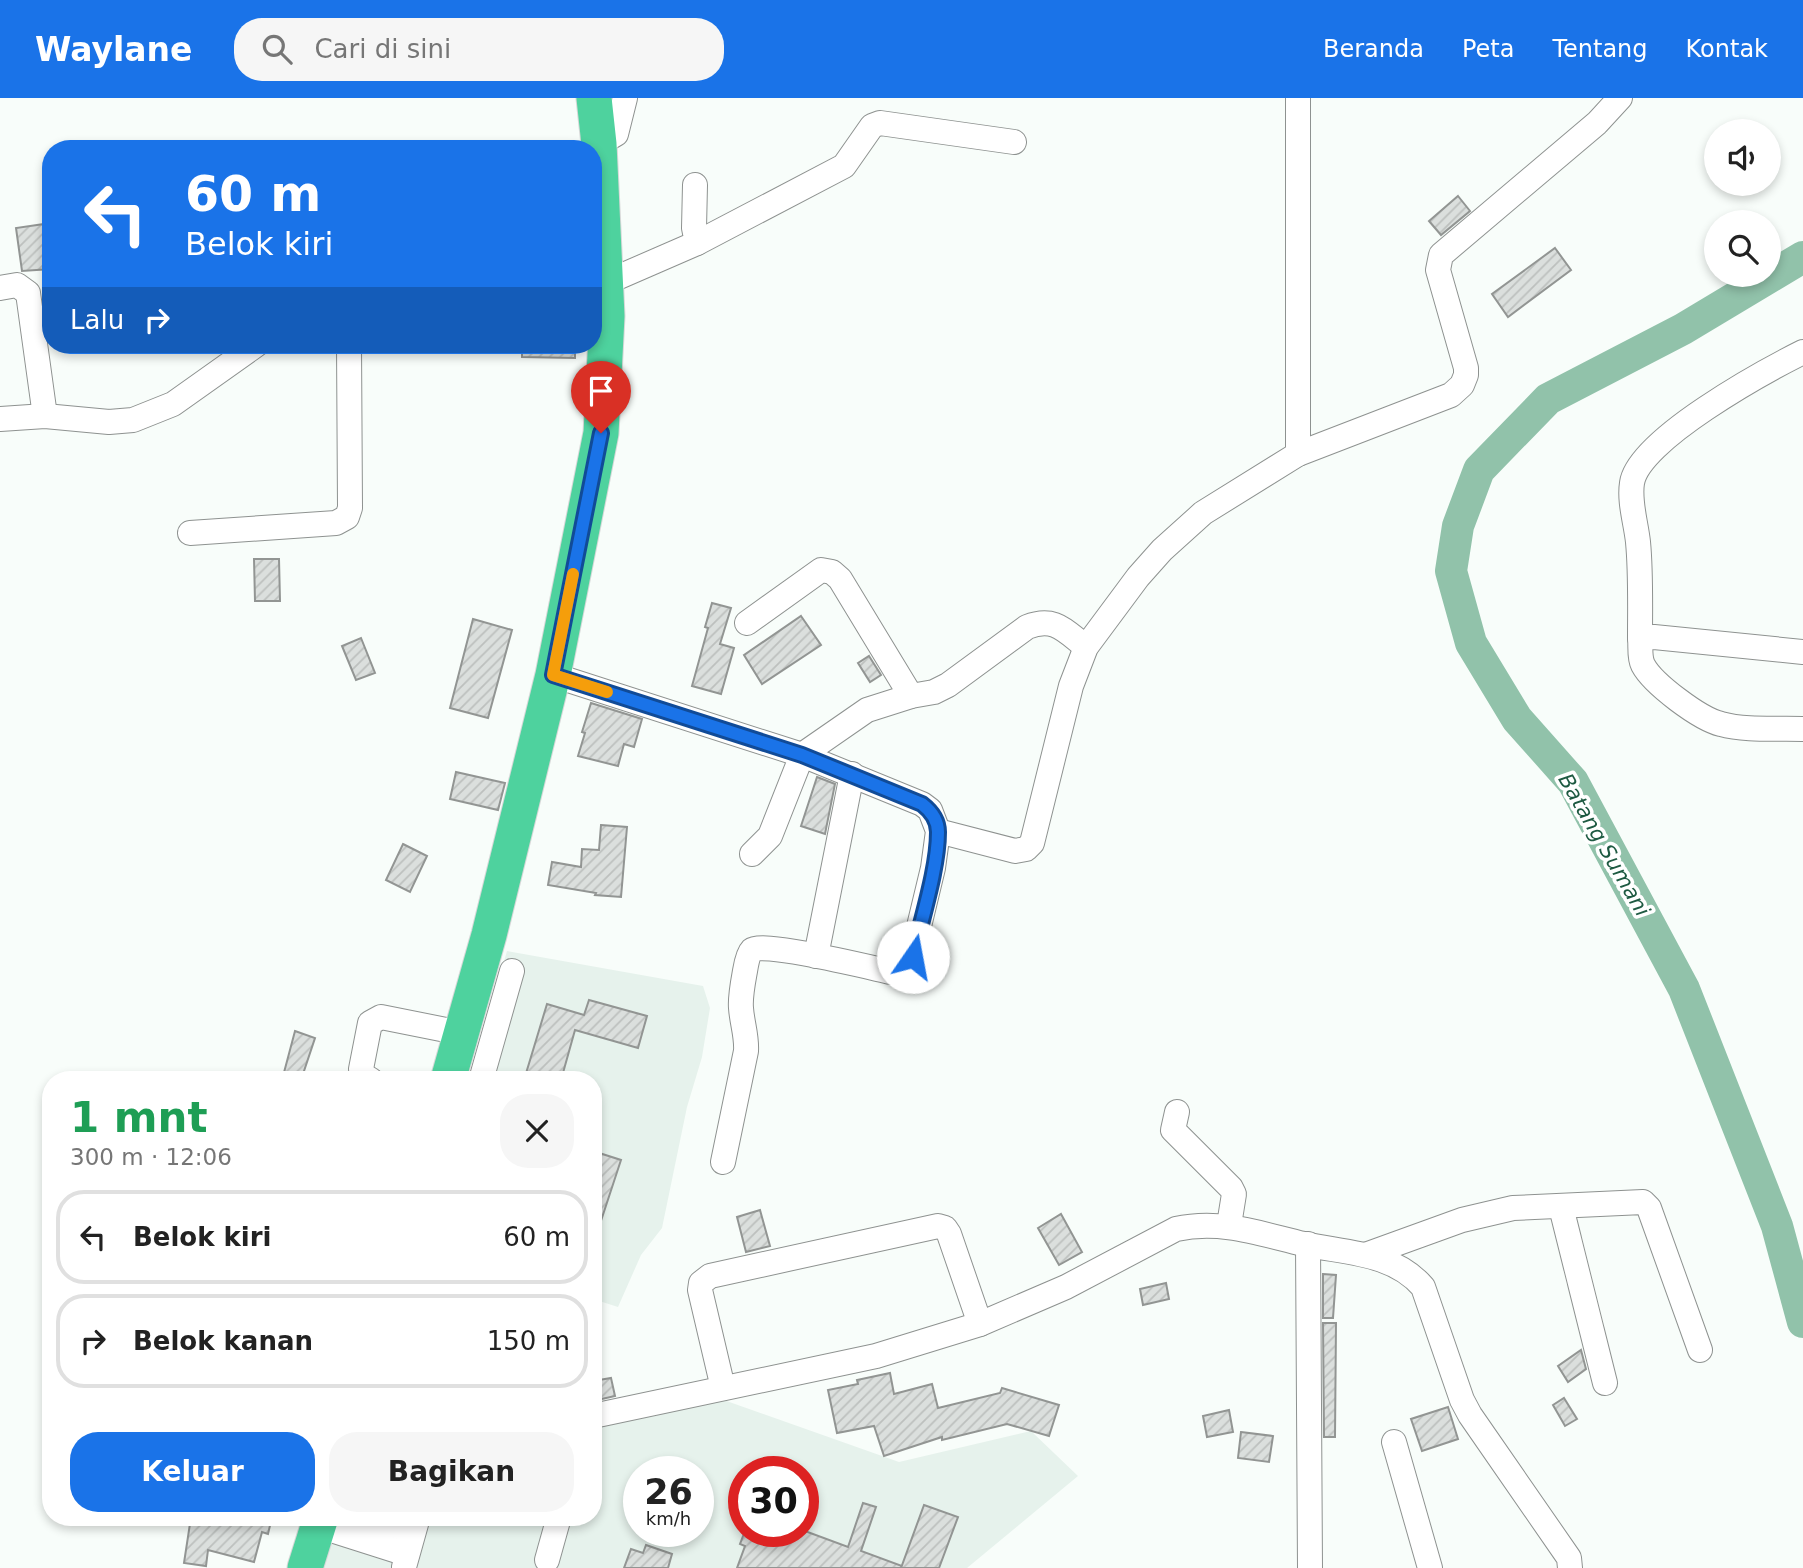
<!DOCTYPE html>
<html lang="id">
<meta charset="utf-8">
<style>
:root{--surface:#fff;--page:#f6f6f6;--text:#222;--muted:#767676;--line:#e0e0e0;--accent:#1a73e8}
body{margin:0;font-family:"DejaVu Sans",sans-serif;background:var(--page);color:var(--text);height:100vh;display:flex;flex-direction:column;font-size:26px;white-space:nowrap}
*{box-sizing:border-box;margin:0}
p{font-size:23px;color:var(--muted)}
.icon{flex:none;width:38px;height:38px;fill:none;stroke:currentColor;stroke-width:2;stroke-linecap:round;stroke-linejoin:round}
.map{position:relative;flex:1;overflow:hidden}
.side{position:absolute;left:42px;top:973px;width:560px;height:455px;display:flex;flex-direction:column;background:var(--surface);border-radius:28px;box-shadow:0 4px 10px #0003}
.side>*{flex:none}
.guide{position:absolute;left:42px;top:42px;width:560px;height:214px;border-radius:28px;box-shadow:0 4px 10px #0003;background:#1a73e8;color:#fff;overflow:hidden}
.buttons{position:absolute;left:1704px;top:21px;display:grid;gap:14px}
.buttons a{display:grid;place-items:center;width:77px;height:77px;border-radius:50%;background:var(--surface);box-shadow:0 4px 10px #0003;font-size:35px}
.speed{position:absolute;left:623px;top:1358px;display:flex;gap:14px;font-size:35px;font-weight:700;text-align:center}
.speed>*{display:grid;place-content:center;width:91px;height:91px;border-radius:50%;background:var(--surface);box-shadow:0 4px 10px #0003;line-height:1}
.speed small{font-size:18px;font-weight:400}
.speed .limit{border:10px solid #d22;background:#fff;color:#111}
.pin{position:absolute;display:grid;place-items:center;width:60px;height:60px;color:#fff;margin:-72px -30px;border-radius:50% 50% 50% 0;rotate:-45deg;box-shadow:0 0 7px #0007}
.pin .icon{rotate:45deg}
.me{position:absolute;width:77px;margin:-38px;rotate:12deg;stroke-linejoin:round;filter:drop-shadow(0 0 5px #0008)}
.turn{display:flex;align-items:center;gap:24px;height:147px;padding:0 28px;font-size:32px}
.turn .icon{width:91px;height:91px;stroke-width:2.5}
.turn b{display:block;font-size:49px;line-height:60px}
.then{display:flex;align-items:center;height:66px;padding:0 28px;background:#0003;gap:14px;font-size:26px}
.round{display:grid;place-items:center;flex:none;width:74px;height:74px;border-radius:28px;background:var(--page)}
.headline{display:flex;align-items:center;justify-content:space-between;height:119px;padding:0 28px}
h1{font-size:42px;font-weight:700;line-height:52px;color:#1e9e55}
.cta{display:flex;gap:14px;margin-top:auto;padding:14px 28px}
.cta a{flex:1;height:80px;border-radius:28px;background:var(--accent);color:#fff;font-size:28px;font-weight:700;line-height:80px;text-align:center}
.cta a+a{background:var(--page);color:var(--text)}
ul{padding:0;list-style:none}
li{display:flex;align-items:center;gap:21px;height:94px;margin:0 14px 10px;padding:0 14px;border:4px solid var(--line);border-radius:28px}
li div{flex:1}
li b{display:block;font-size:26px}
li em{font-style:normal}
header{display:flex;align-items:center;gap:42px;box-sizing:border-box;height:98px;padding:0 35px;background:var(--accent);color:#fff}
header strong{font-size:33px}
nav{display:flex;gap:38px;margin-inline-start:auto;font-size:24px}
.search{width:490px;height:63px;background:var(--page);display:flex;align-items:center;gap:18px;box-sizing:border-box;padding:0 24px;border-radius:28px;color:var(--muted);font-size:26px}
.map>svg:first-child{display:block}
.built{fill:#e6f2ec;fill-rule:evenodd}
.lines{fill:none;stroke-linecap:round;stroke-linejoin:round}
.river{stroke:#91c2aa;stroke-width:32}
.building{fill:url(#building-hatch);stroke:#929593;stroke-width:2}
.minor-casing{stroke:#8e9290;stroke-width:26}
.highway-casing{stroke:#d7d8d8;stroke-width:37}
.minor{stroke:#fff;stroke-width:24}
.highway{stroke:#4ed29e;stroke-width:35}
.route-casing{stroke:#114b97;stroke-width:18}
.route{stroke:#1a73e8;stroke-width:12}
.slow{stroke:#f59e0b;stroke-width:12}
.labels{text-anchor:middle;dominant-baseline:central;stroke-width:7;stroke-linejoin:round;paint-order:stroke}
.water-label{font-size:21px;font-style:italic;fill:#1e5a42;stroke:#fff}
</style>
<header>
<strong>Waylane</strong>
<div class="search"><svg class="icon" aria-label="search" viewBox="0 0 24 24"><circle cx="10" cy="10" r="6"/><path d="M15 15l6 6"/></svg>Cari di sini</div>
<nav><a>Beranda</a><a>Peta</a><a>Tentang</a><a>Kontak</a></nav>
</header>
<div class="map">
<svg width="1803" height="1470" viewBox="0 0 1803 1470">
<defs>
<pattern id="building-hatch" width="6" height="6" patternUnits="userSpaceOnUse" patternTransform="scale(1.75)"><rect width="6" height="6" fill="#dbdfdd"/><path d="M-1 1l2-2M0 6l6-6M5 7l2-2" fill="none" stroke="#bdc0be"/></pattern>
</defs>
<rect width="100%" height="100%" fill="#f8fdfa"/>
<g class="built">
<polygon points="507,853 703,888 710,910 702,959 687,1009 662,1130 641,1157 618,1209 593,1201 593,982 470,982"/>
<path d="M718 1300 899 1364 1031 1333 1078 1378 967 1470H314L330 1419H593V1327ZM639 1374H698V1433H639ZM744 1374H803V1433H744Z"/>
</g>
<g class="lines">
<polyline class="river" points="1803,159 1683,231 1548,301 1479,372 1458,428 1451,473 1471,545 1517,621 1573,684 1684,891 1777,1128 1803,1224"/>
</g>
<g class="building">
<polygon points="1458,98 1470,113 1441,137 1429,123"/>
<polygon points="51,125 51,171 22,173 16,130"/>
<polygon points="1555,150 1571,172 1508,219 1492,196"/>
<polygon points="522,247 575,247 575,260 522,259"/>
<polygon points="254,461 279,461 280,503 255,503"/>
<polygon points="712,505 731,510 720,546 734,550 721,596 692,588 708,530 705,529"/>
<polygon points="801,518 821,547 762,586 744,557"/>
<polygon points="473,521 512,532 488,620 450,610"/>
<polygon points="361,540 375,575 356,582 342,548"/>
<polygon points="869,558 881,577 870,584 858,565"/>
<polygon points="591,605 642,621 634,649 624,646 618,668 578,658 585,635 582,634"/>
<polygon points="456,674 505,685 498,712 450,701"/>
<polygon points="817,679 835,686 825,736 801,728"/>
<polygon points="601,727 627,729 621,799 595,797 596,795 548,787 552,764 581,769 582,751 599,752"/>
<polygon points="403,746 427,758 410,794 386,782"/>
<polygon points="589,902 647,918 638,950 575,932 561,982 524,982 547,906 584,917"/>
<polygon points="295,933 315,940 301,982 282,982"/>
<polygon points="593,1053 621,1062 596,1138 593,1138"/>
<polygon points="760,1112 770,1148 746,1154 737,1119"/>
<polygon points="1061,1116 1082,1154 1059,1167 1038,1130"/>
<polygon points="1323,1176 1336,1177 1333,1220 1323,1220"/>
<polygon points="1166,1185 1169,1201 1143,1207 1140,1191"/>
<polygon points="1323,1225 1336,1225 1335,1339 1324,1339"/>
<polygon points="1581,1252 1586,1271 1568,1284 1558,1268"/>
<polygon points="890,1275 894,1296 932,1286 938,1310 1000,1295 1002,1290 1059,1307 1049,1338 1007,1326 942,1342 942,1339 884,1358 874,1328 837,1335 828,1292 858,1286 857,1282"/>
<polygon points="611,1280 615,1298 593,1303 593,1283"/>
<polygon points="1564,1300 1577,1321 1565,1328 1553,1307"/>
<polygon points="1448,1309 1458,1341 1422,1353 1411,1321"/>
<polygon points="1229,1312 1233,1334 1207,1339 1203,1318"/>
<polygon points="1241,1334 1273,1338 1269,1364 1238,1360"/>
<polygon points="863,1405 876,1409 861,1453 902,1468 901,1470 737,1470 745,1448 740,1446 745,1433 805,1433 848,1449"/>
<polygon points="924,1407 958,1419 939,1470 901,1470"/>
<polygon points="191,1419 272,1419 268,1436 262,1434 254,1464 208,1452 206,1468 184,1465"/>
<polygon points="646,1447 672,1456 668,1470 624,1470 631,1451 643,1455"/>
</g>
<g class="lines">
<defs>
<g id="minor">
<polyline points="1298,0 1298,356"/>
<polyline points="599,46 616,36 625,0"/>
<polyline points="697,145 844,68 872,28 880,25 1014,44"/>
<polyline points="605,185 697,145 694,130 695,87"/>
<polyline points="0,190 17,187 28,195 45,318"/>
<polyline points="0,321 45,318 109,324 133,322 173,306 256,247"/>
<polyline points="190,435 336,425 347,419 350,410 349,247"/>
<polyline points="747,525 821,472 832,474 840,481 911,598"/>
<path d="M1640 540C1640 508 1641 475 1638 444 1636 425 1629 404 1632 385 1638 342 1765 273 1803 254"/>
<path d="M1803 554 1654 539 1640 540C1641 549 1639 559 1643 567 1653 586 1700 621 1721 626 1746 633 1777 630 1803 631"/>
<path d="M553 577 802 657 922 706 930 712 938 733 933 770 909 870 901 873 891 874C872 870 762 843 752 852 748 856 746 867 745 873 743 884 740 899 741 910 742 925 747 938 746 953L723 1064"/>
<polyline points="938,733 1015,753 1026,751 1032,745 1071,588 1086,549 1138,479 1162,452 1203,415 1298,356 1451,297 1462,287 1466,277 1466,270 1438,172 1441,157 1597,25 1620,0"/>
<path d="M752 756 770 738 802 657 867 612 911 598 934 594 948 587 1027 529C1055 518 1065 533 1086 549"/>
<polyline points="816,858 852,676"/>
<polyline points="371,982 363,977 361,971 370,925 381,919 461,935"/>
<polyline points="481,982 512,873"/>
<polyline points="1177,1014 1173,1032 1231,1090 1234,1096 1229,1127"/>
<polyline points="1561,1109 1605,1285"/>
<polyline points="1308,1146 1310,1470"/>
<polyline points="1368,1156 1462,1122 1513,1110 1643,1104 1649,1110 1700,1252"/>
<polyline points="723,1290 700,1192 701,1185 710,1178 938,1128 945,1130 949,1136 980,1226"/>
<path d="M593 1318 876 1258 980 1226 1066 1189 1176 1131C1221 1121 1261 1136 1304 1146 1345 1155 1393 1154 1423 1189L1462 1302 1470 1317 1569 1460 1570 1470"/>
<polyline points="1394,1344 1430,1470"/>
<polyline points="364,1419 413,1433"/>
<polyline points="319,1428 407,1456"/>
<polyline points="547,1462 559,1419"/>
<polyline points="404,1469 418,1419"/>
</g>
<g id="highway">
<polyline points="448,982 489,837 553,577 601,335 607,218 599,46 594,0"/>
<polyline points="305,1470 321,1419"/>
</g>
</defs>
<use href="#minor" class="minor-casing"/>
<use href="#highway" class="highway-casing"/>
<use href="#minor" class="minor"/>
<use href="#highway" class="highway"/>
</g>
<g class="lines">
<defs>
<path id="route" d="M601 335 553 577 802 657 922 706C931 713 938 722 938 734 938 771 921 822 913 859"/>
</defs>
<use href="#route" class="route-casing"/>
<use href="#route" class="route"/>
<polyline class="slow" points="573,476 553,577 607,594"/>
</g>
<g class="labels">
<g class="water-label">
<text transform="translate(1604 747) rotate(60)">Batang Sumani</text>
</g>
</g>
</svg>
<div class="buttons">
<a><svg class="icon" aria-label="sound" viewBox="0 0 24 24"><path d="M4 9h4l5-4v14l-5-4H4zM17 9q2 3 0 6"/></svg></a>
<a><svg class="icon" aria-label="search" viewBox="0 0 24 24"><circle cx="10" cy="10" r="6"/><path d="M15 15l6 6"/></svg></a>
</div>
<div class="speed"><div>26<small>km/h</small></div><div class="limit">30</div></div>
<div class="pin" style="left:601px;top:335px;background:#d93025"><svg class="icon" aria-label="arrive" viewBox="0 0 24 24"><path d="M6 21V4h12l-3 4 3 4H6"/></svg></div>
<svg class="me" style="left:913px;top:859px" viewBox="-20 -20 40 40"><circle r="19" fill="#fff"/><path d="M0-13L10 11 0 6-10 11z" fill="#1a73e8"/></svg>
<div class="guide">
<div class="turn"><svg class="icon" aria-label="left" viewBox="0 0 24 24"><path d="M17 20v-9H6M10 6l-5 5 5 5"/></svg><div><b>60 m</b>Belok kiri</div></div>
<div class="then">Lalu<svg class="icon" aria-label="right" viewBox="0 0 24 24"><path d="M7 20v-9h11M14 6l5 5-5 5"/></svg></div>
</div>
<section class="side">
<div class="headline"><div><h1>1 mnt</h1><p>300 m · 12:06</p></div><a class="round"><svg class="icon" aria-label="close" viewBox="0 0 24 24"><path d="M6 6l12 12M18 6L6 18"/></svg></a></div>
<ul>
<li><svg class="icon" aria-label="left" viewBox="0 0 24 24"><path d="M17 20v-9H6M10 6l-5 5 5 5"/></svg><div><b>Belok kiri</b></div><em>60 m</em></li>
<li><svg class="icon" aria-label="right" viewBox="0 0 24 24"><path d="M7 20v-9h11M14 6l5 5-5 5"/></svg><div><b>Belok kanan</b></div><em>150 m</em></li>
</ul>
<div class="cta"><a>Keluar</a><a>Bagikan</a></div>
</section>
</div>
